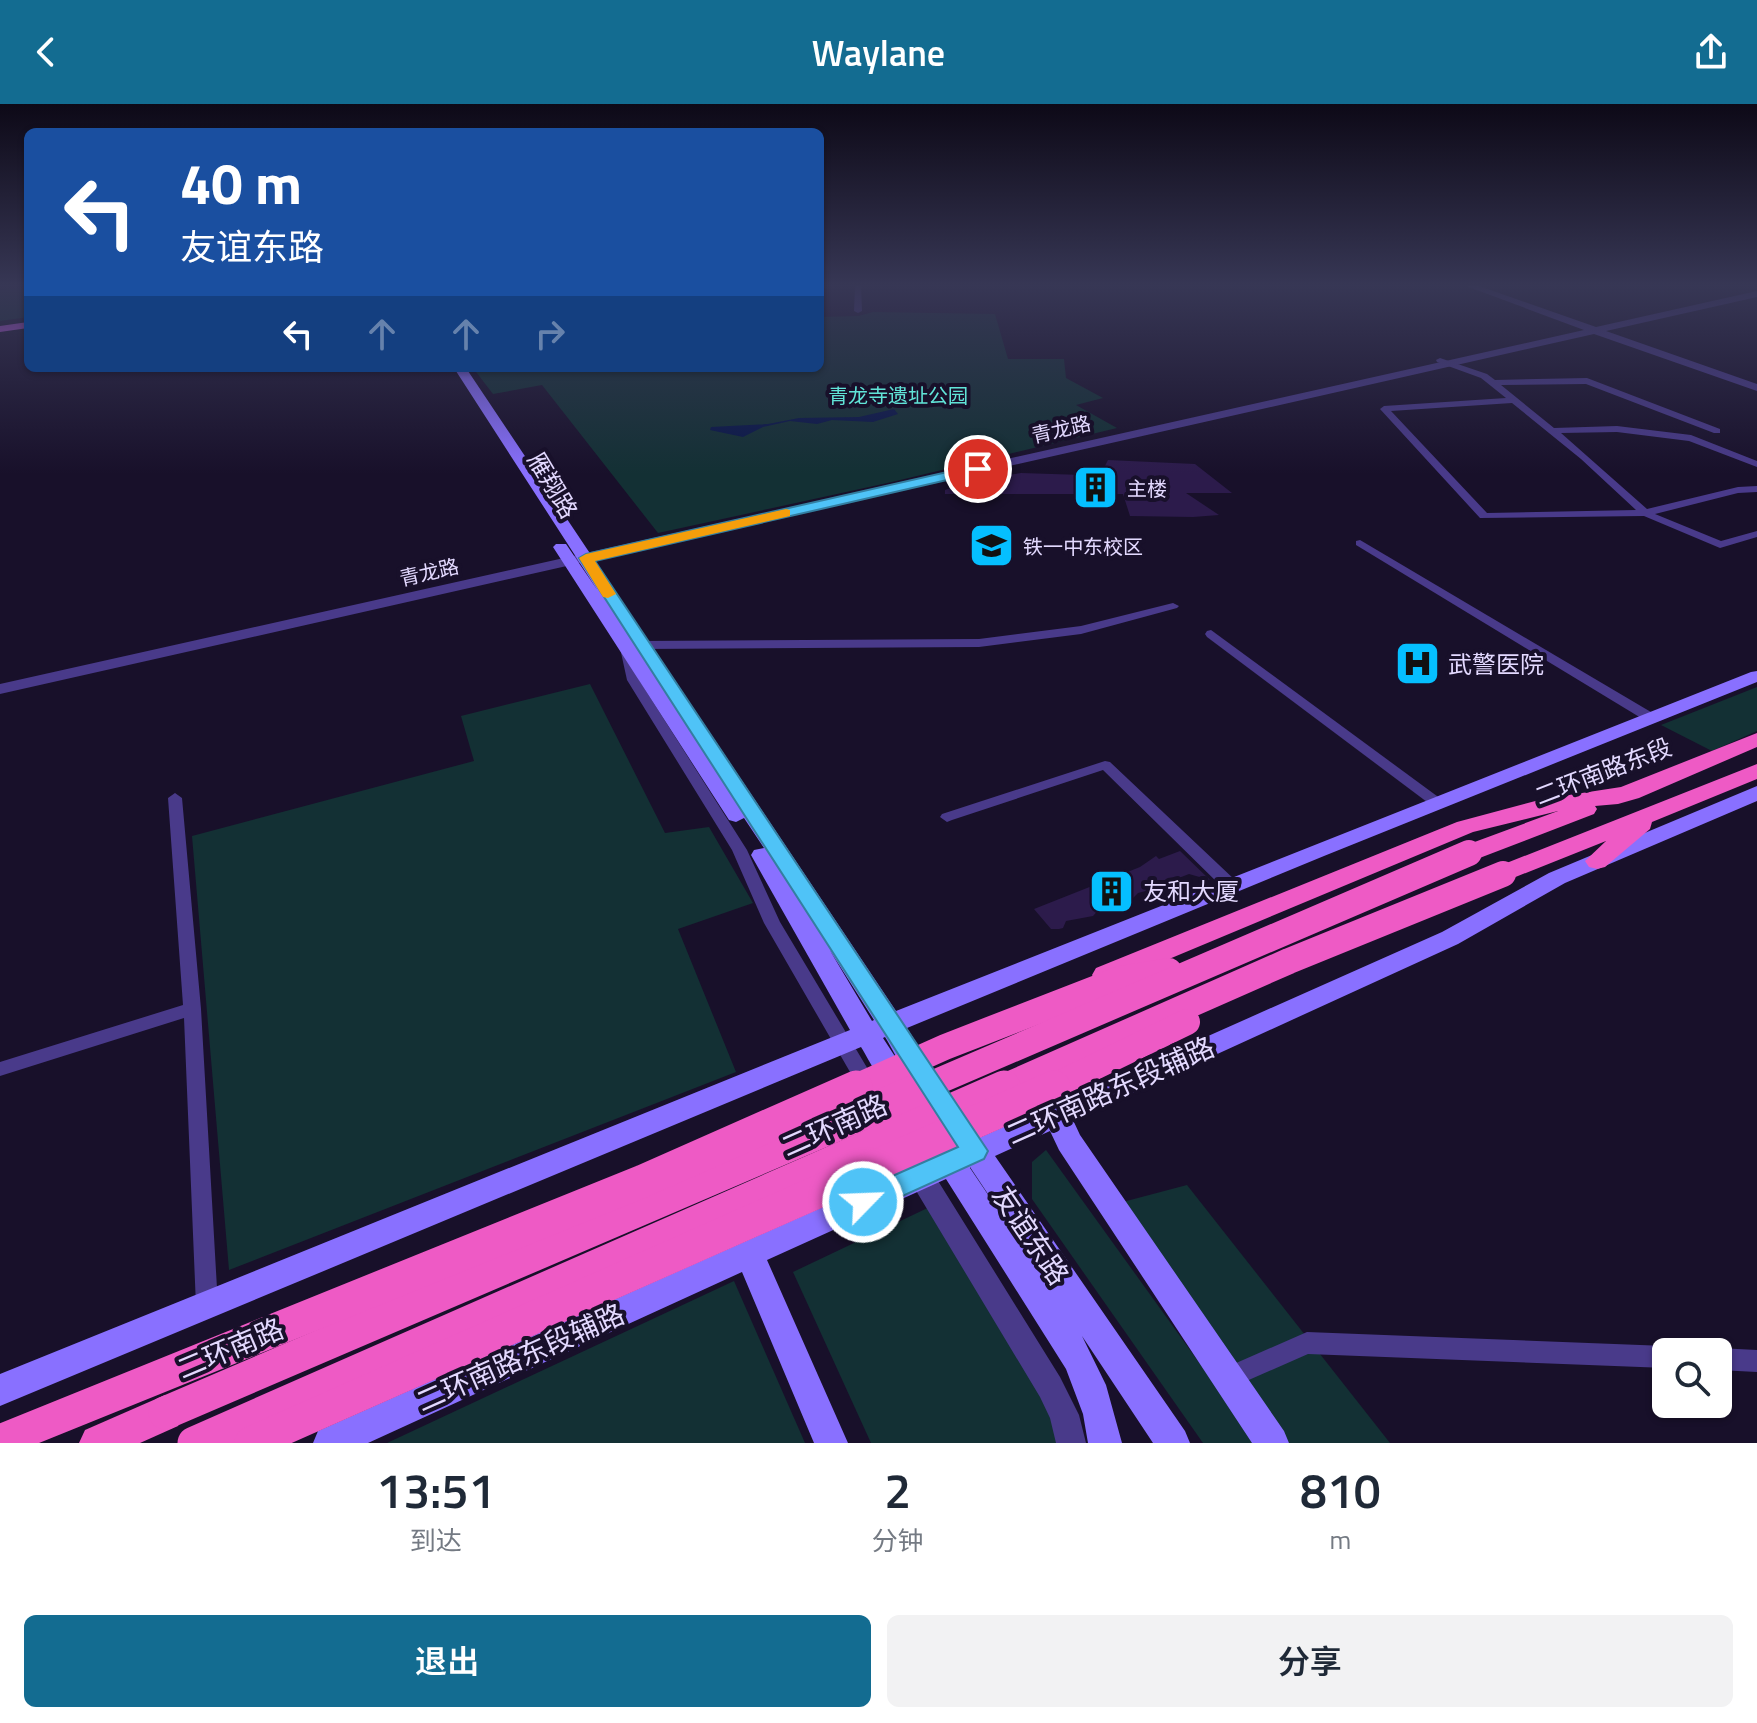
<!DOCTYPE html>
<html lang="zh">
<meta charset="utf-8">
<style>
:root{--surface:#fff;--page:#f2f2f3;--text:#1f2937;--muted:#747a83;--accent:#136c91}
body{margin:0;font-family:"Titillium Web","Noto Sans SC",sans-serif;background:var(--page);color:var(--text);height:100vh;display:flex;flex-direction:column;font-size:30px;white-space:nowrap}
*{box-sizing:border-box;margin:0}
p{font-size:26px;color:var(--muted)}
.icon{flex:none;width:44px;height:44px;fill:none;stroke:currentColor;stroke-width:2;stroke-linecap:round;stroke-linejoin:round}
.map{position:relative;height:1339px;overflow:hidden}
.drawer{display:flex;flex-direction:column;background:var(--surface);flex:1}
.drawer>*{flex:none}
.hud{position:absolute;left:24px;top:24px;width:800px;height:244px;border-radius:12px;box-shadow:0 2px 6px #0004;background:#1a4fa0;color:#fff;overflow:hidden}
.buttons{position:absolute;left:1652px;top:1234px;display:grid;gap:16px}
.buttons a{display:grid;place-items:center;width:80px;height:80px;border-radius:12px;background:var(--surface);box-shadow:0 2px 6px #0004;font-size:40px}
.pin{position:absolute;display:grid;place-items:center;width:68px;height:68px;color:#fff;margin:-34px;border:4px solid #fff;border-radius:50%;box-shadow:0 2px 8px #0007}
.me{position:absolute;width:88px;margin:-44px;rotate:66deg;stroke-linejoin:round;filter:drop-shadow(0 0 6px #0008)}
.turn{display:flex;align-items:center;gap:28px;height:168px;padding:0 24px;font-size:36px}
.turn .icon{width:104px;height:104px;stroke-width:2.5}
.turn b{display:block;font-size:56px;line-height:68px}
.lanes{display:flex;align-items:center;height:76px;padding:0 24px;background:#0003;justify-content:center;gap:40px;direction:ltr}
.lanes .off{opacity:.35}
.eta{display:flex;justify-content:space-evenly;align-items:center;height:136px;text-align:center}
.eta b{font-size:48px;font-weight:600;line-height:56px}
.action{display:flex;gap:16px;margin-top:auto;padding:16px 24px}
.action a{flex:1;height:92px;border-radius:12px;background:var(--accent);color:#fff;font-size:32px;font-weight:600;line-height:92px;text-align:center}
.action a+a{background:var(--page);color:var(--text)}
header{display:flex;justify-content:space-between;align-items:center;height:104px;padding:0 24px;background:var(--accent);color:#fff;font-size:36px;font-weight:600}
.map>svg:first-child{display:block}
.green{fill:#133034}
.water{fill:#091749}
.building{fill:#2c1b4b}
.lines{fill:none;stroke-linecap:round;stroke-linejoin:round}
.minor{fill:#493a8a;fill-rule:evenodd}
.tertiary{fill:#493a8a;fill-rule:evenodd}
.secondary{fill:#8970ff;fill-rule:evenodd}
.primary{fill:#dc60ff;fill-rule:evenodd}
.trunk{fill:#ee5ac5;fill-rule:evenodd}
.trunk-bridge-far1{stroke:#ee5ac5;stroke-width:26}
.trunk-bridge{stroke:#ee5ac5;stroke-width:33}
.route{fill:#4fc3f7;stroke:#337fa1;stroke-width:2}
.slow{fill:#f59e0b}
.labels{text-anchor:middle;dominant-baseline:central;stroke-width:8;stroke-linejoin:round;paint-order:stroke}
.far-park-label{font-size:20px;fill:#61e3d7;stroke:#18102a}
.far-street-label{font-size:20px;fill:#e3d9ff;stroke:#18102a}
.far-poi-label{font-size:20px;fill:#e3d9ff;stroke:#18102a;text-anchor:start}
.street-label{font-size:24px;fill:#e3d9ff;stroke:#18102a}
.poi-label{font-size:24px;fill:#e3d9ff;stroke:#18102a;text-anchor:start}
.near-street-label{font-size:28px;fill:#e3d9ff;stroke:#18102a}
</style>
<header><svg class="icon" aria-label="back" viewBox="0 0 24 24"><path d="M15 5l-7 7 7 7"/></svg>Waylane<svg class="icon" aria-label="share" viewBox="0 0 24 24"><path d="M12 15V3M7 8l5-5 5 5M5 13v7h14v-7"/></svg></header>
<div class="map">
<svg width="1757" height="1339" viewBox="0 0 1757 1339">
<rect width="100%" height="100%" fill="#18102a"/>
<g class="green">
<polygon points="28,183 28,213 0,217 0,186"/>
<polygon points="873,208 995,210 1008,255 1064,255 1066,274 1103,294 1076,301 1117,324 892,378 658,429 542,281 493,290 473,264 820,264 820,213 858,212"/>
<polygon points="590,580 665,729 709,723 753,799 678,825 736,968 229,1166 192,732 474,657 461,612"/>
<polygon points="1757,583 1757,627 1712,647 1661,621"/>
<polygon points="1046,1046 1257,1339 1203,1339 1032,1095 1032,1058"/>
<polygon points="1187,1081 1390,1339 1289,1339 1119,1099"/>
<polygon points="936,1100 1046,1292 1057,1339 871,1339 793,1168"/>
<polygon points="734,1177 805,1339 387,1339"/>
</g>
<polygon class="water" points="894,305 898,310 873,318 832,316 817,320 790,317 763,323 743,333 710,326 711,323 768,320 799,314 859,313"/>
<g class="building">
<polygon points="1108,356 1195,360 1232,389 1186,389 1219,411 1193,413 1130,412 1123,390 945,390 945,386 971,377 1021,369 1083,371 1104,364"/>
<polygon points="1180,747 1210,776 1189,770 1176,775 1169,783 1153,785 1138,789 1131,796 1101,803 1093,812 1066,817 1063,824 1059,825 1051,825 1034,805 1140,763 1156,752 1159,755"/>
</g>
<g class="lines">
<g class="minor">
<polygon points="855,182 861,182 862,207 858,209 854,207"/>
<path d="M1440 254 1487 270 1495 276 1587 274 1720 325V329H1714L1586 280 1501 281 1554 324 1617 322 1691 331 1757 357V363L1689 337 1617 328 1561 329 1647 405 1738 383 1757 382V388L1738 389 1655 410 1721 437 1757 427V433L1720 444 1644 412 1480 414 1380 305 1384 302 1506 294 1481 274 1437 258 1436 256ZM1512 299 1581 355 1636 406 1487 409 1391 307Z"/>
<polygon points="1360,436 1656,611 1658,614 1656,617 1646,617 1356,441 1356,437"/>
<polygon points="1173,499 1179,502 1177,504 1081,530 979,543 641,545 635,541 641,537 979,535 1081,522"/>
<polygon points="1211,526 1441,695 1443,698 1441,701 1431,701 1207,533 1205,530 1207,527"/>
<polygon points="626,540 632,544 639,576 747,746 780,818 875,977 877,982 875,987 868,990 861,987 764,819 732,746 627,576 620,544"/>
<polygon points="1105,657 1110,658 1236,777 1238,781 1236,785 1224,785 1103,666 952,716 947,718 940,713 942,710"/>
<polygon points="175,689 182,694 201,905 218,1202 215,1209 207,1213 199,1209 196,1202 184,914 0,972 0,958 183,901 168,694"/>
<polygon points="1307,1228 1666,1242 1675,1248 1666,1248 1666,1264 1308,1250 1226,1286 1218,1283 1215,1275 1218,1267"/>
<polygon points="1718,1244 1757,1246 1757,1268 1718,1266 1718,1248 1710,1248"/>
</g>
<g class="tertiary">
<polygon points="1466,182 1479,182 1596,223 1757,187 1757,193 1606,227 1757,280 1757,287 1594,230 0,590 0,580 1584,226"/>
<polygon points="921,1061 930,1064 1060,1273 1079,1311 1086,1339 1056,1339 1050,1314 1040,1293 912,1080 908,1072 912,1064"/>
</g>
<g class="secondary">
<path d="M454 264H466L896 907 1751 568 1757 567V578L1324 752 907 924 935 968 931 976C908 984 896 950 885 933L883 934 911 977 907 985C884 993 872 960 861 943L0 1302V1270L850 926 751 751 754 746 764 744 744 714 736 718 729 716 553 443 556 440H566L598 487ZM829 845 874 916 872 917Z"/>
<path d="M1757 682V697L1565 779 1458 840 1073 1016 1080 1031 1284 1327 1289 1339H1252L1059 1046 1050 1027 995 1052 1185 1327 1190 1339H1153L1082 1232 1106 1281 1122 1339H1088L1083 1310 1066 1265 946 1075 767 1156 848 1339H814L742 1168 368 1339H313L318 1327 933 1054 930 1047 934 1038 944 1035 957 1043 955 1038 959 1030 969 1026 981 1033 1442 828 1549 769ZM970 1064V1063L1042 1171Z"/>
</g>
<polygon class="primary" points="28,218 28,224 0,228 0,222"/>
<g class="trunk">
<polygon points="1757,629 1757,643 1639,694 1618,700 1595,702 1597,705 1594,710 1477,755 1461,755 1457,749 1461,743 1558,707 1473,728 1114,878 1105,881 1096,878 1092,871 1096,864 1457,718 1543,695 1621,683"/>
<polygon points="1757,660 1757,675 1652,718 1650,725 1605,763 1597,765 1589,763 1585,757 1606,737 1503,778 1494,776 1491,770 1494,764"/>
<polygon points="165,1291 178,1296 183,1309 178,1322 140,1339 79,1339 85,1326"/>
</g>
<g class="trunk-bridge-far1">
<polyline points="851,985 945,943 1120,875 1169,867"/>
<polyline points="920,985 1469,749"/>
<polyline points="999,985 1289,857 1503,770"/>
<polyline points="1049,985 1187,918"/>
</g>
<g class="trunk-bridge">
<polyline points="165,1309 925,983"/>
<polyline points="0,1337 643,1077 856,983"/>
<polyline points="194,1339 1004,983"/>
<polyline points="251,1339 1054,983"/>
</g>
</g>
<linearGradient id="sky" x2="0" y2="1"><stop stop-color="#0d0917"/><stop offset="0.49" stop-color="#373755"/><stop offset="1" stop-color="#373755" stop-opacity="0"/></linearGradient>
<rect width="1757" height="370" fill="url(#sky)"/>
<polygon class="route" points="978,361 982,362 982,368 595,457 988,1047 984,1055 863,1110 854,1106 850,1098 854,1089 958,1043 579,454 586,450"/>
<polygon class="slow" points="786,405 790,406 790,412 595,457 616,490 608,494 603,493 579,454 586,450"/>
<defs>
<symbol id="building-square" viewBox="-11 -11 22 22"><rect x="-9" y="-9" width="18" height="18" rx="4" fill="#05bfff" stroke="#18102a"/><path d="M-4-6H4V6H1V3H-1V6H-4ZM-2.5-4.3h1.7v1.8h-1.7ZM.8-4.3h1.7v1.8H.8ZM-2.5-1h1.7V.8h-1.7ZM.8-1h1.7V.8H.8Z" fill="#111"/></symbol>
<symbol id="school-square" viewBox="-11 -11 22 22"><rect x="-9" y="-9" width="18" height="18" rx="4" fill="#05bfff" stroke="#18102a"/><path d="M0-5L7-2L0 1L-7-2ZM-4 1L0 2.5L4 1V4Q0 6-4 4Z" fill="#111"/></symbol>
<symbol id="hospital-square" viewBox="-11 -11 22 22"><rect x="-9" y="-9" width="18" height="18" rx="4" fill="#05bfff" stroke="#18102a"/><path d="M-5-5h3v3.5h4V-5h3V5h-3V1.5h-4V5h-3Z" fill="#111"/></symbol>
</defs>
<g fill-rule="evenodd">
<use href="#building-square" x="1070" y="358" width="51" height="51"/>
<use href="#school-square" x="966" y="416" width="51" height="51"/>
<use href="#hospital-square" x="1392" y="534" width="51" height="51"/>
<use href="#building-square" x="1086" y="762" width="51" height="51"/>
</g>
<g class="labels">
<g class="far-park-label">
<text x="898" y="291">青龙寺遗址公园</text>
</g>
<g class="far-street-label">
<text transform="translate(1061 325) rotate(-13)">青龙路</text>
<text transform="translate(429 468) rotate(-13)">青龙路</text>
</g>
<g class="far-poi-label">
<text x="1127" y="384">主楼</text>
<text x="1023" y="442">铁一中东校区</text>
</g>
<g class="street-label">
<text transform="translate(553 381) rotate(59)">雁翔路</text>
<text transform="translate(1603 667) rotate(-21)">二环南路东段</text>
</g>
<g class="poi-label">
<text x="1448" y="560">武警医院</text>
<text x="1143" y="787">友和大厦</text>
</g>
<g class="near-street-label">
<text transform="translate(1110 986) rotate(-24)">二环南路东段辅路</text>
<text transform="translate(834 1021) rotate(-24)">二环南路</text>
<text transform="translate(1031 1131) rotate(56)">友谊东路</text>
<text transform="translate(230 1244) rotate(-23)">二环南路</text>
<text transform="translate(520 1253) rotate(-24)">二环南路东段辅路</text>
</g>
</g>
</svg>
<div class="buttons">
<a><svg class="icon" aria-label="search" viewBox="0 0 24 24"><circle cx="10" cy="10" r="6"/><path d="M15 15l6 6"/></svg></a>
</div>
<div class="pin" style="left:978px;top:365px;background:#d93025"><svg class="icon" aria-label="arrive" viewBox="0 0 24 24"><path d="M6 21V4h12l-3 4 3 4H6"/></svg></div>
<svg class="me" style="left:863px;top:1098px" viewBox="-20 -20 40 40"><circle r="17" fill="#4fc3f7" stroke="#fff" stroke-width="3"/><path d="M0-11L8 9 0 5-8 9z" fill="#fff"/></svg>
<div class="hud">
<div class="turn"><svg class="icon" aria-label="left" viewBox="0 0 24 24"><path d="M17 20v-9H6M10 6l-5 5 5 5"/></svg><div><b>40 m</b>友谊东路</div></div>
<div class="lanes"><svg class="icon" aria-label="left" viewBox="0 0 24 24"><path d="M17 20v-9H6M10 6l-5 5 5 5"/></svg><svg class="icon off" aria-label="ahead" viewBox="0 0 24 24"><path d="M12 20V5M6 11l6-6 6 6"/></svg><svg class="icon off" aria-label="ahead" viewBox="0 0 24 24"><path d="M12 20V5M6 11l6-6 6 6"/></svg><svg class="icon off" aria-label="right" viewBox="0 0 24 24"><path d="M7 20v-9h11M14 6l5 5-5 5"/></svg></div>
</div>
</div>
<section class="drawer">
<div class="eta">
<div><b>13:51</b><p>到达</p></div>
<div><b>2</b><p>分钟</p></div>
<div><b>810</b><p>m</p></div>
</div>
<div class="action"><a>退出</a><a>分享</a></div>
</section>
